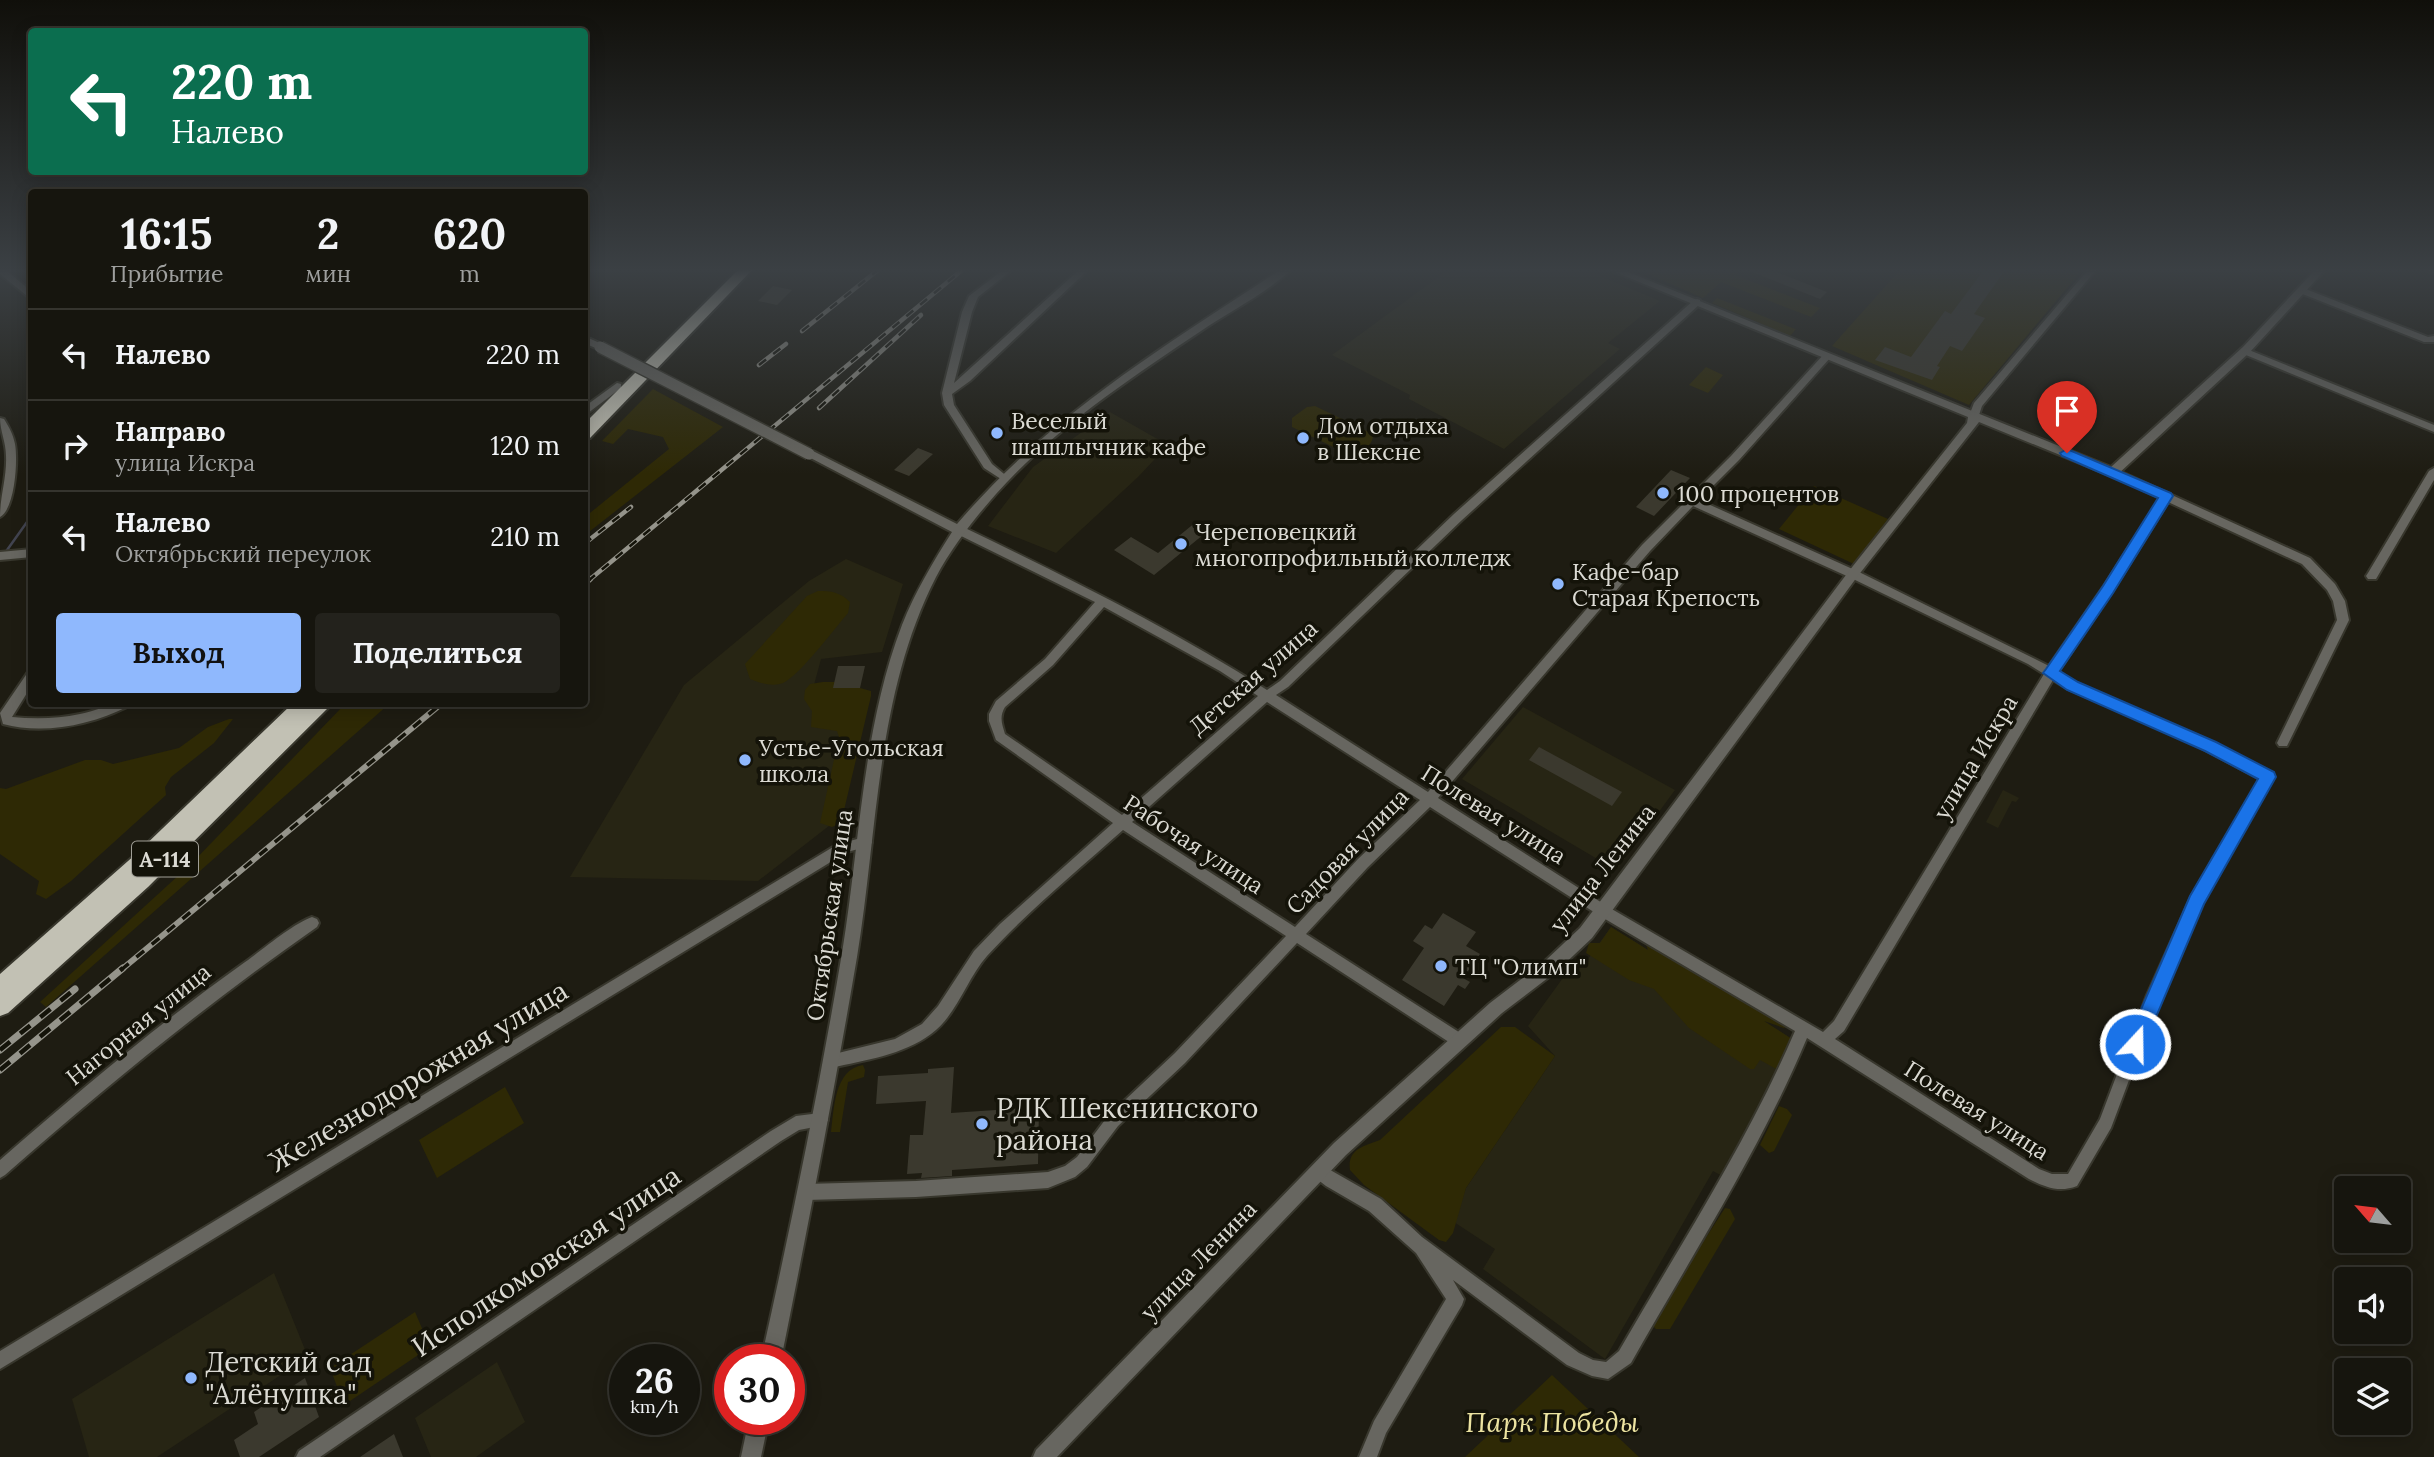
<!DOCTYPE html>
<html lang="ru">
<meta charset="utf-8">
<style>
:root{--surface:#16150e;--page:#23221c;--text:#f1f3f6;--muted:#9e9f9e;--line:#35342e;--accent:#8fb8fd}
body{margin:0;font-family:Lora,serif;background:var(--page);color:var(--text);height:100vh;display:flex;flex-direction:column;font-size:26px;white-space:nowrap}
*{box-sizing:border-box;margin:0}
p{font-size:23px;color:var(--muted)}
.icon{flex:none;width:38px;height:38px;fill:none;stroke:currentColor;stroke-width:2;stroke-linecap:round;stroke-linejoin:round}
.map{position:relative;flex:1;overflow:hidden}
.details{position:absolute;left:28px;top:189px;width:560px;height:518px;display:flex;flex-direction:column;background:var(--surface);border-radius:7px;box-shadow:0 4px 18px #0003,0 0 0 2px var(--line)}
.details>*{flex:none}
.guide{position:absolute;left:28px;top:28px;width:560px;height:147px;border-radius:7px;box-shadow:0 4px 18px #0003,0 0 0 2px var(--line);background:#0b6e4f;color:#fff;overflow:hidden}
.needle{width:46px;rotate:298deg}
.buttons{position:absolute;left:2334px;top:1176px;display:grid;gap:14px}
.buttons a{display:grid;place-items:center;width:77px;height:77px;border-radius:7px;background:var(--surface);box-shadow:0 4px 18px #0003,0 0 0 2px var(--line);font-size:35px}
.speed{position:absolute;left:609px;top:1344px;display:flex;gap:14px;font-size:35px;font-weight:700;text-align:center}
.speed>*{display:grid;place-content:center;width:91px;height:91px;border-radius:50%;background:var(--surface);box-shadow:0 4px 18px #0003,0 0 0 2px var(--line);line-height:1}
.speed small{font-size:18px;font-weight:400}
.speed .limit{border:10px solid #d22;background:#fff;color:#111}
.pin{position:absolute;display:grid;place-items:center;width:60px;height:60px;color:#fff;margin:-72px -30px;border-radius:50% 50% 50% 0;rotate:-45deg;box-shadow:0 0 7px #0007}
.pin .icon{rotate:45deg}
.me{position:absolute;width:77px;margin:-38px;rotate:21deg;stroke-linejoin:round;filter:drop-shadow(0 0 5px #0008)}
.turn{display:flex;align-items:center;gap:24px;height:147px;padding:0 28px;font-size:32px}
.turn .icon{width:91px;height:91px;stroke-width:2.5}
.turn b{display:block;font-size:49px;line-height:60px}
.eta{display:flex;justify-content:space-evenly;align-items:center;height:119px;text-align:center}
.eta b{font-size:42px;font-weight:700;line-height:49px}
.action{display:flex;gap:14px;margin-top:auto;padding:14px 28px}
.action a{flex:1;height:80px;border-radius:7px;background:var(--accent);color:#111;font-size:28px;font-weight:700;line-height:80px;text-align:center}
.action a+a{background:var(--page);color:var(--text)}
ul{padding:0;list-style:none}
li{display:flex;align-items:center;gap:21px;height:91px;padding:0 28px;border-top:2px solid var(--line)}
li div{flex:1}
li b{display:block;font-size:26px}
li em{font-style:normal}
.map>svg:first-child{display:block}
.built{fill:#272514}
.green{fill:#2e2905}
.lines{fill:none;stroke-linecap:round;stroke-linejoin:round}
.stream{stroke:#424450;stroke-width:2.5}
.building{fill:#3b392e}
.minor-casing{stroke:#38372d;stroke-width:4}
.tertiary-casing{stroke:#38372d;stroke-width:4}
.trunk-casing{stroke:#38372d;stroke-width:4}
.minor{fill:#676660;fill-rule:evenodd}
.tertiary{fill:#676660;fill-rule:evenodd}
.trunk{fill:#c2c1b4;fill-rule:evenodd}
.rail-far2-casing{stroke:#95948b;stroke-width:4.5}
.rail-far1-casing{stroke:#95948b;stroke-width:6}
.rail-casing{stroke:#95948b;stroke-width:7}
.rail-far2{stroke:#141309;stroke-width:2.5;stroke-dasharray:9;stroke-linecap:butt}
.rail-far1{stroke:#141309;stroke-width:3.5;stroke-dasharray:10;stroke-linecap:butt}
.rail{stroke:#141309;stroke-width:4.5;stroke-dasharray:13;stroke-linecap:butt}
.tertiary-bridge-casing{stroke:#38372d;stroke-width:14;stroke-linecap:butt}
.tertiary-bridge{stroke:#676660;stroke-width:11}
.route{fill:#1a73e8;stroke:#114b97;stroke-width:2}
.poi-dot{fill:#8fb8fd;stroke:#141309;stroke-width:2.5}
.labels{text-anchor:middle;dominant-baseline:central;stroke-width:7;stroke-linejoin:round;paint-order:stroke}
.shield{fill:#141309;stroke:#9f9e96;stroke-width:2}
.shield-label{font-size:21px;font-weight:bold;fill:#dbdad3}
.poi-label{font-size:23px;fill:#dbdad3;stroke:#141309;text-anchor:start}
.street-label{font-size:23px;fill:#dbdad3;stroke:#141309}
.near-street-label{font-size:28px;fill:#dbdad3;stroke:#141309}
.near-poi-label{font-size:28px;fill:#dbdad3;stroke:#141309;text-anchor:start}
.near-park-label{font-size:28px;font-style:italic;fill:#ece3a1;stroke:#141309}
</style>
<div class="map">
<svg width="2434" height="1457" viewBox="0 0 2434 1457">
<rect width="100%" height="100%" fill="#1e1c12"/>
<g class="built">
<polygon points="1448,270 1586,270 1660,301 1608,343 1620,349 1504,449 1409,399 1410,395 1332,355"/>
<polygon points="1110,412 1168,445 1138,477 1056,553 988,526 1033,467"/>
<polygon points="846,559 903,584 882,652 821,659 811,696 867,697 834,822 758,881 570,877 684,685 809,581"/>
<polygon points="1523,707 1675,790 1616,870 1462,779"/>
<polygon points="2003,790 2019,798 2016,802 2012,801 1998,828 1986,822"/>
<polygon points="1611,927 1792,1039 1780,1071 1724,1177 1713,1171 1605,1359 1483,1269 1495,1249 1454,1222 1466,1188 1555,1056 1528,1026 1576,960 1585,963"/>
<polygon points="274,1273 308,1357 157,1457 89,1457 72,1399"/>
<polygon points="497,1362 525,1422 476,1457 431,1457 415,1418"/>
</g>
<g class="green">
<polygon points="1639,270 1741,270 1735,275 1820,308 1811,317 1721,282 1703,298"/>
<polygon points="1900,270 2082,270 1969,405 1832,346"/>
<polygon points="1717,298 1795,329 1796,329 1790,336 1712,303"/>
<polygon points="1706,367 1723,375 1708,393 1689,385"/>
<polygon points="653,389 723,427 585,535 585,517 669,449 663,437 628,429 613,444 602,441"/>
<path d="M1315 406 1369 432 1373 437C1371 447 1360 456 1350 455L1292 427V418L1307 407Z"/>
<polygon points="1814,486 1888,519 1854,564 1779,529"/>
<path d="M818 591C831 591 840 592 850 602L848 613C835 628 799 676 783 683 772 687 760 683 750 679L745 664 807 596Z"/>
<polygon points="823,682 835,682 834,688 860,688 871,691 871,696 841,823 832,827 820,823 839,737 837,731 811,727 812,711 804,699 805,690 810,684"/>
<polygon points="345,704 389,704 46,1007 40,1002 191,864"/>
<polygon points="229,719 233,719 214,743 171,777 165,787 166,795 71,881 46,899 36,894 39,881 0,854 0,788 6,789 85,760 101,760 113,764 179,748 208,727"/>
<polygon points="1611,927 1648,950 1646,944 1655,945 1789,1026 1784,1028 1764,1021 1792,1039 1780,1071 1760,1060 1754,1069 1750,1069 1689,1028 1654,989 1629,980 1586,953 1589,943 1600,943"/>
<path d="M1501 1027H1515L1555 1056 1466 1188 1453 1233 1446 1242 1439 1240 1364 1185 1350 1170C1347 1149 1364 1146 1380 1140Z"/>
<path d="M863 1065 865 1070 864 1077 848 1082 840 1132H831C834 1110 834 1069 863 1065Z"/>
<polygon points="505,1087 524,1123 437,1178 419,1140"/>
<polygon points="1779,1106 1787,1109 1792,1115 1774,1151 1769,1153 1760,1145"/>
<polygon points="1725,1208 1730,1209 1735,1219 1670,1329 1656,1329 1652,1325 1658,1312"/>
<polygon points="415,1312 430,1347 344,1405 330,1368"/>
<polygon points="1552,1375 1639,1457 1465,1457"/>
</g>
<g class="lines">
<polyline class="stream" points="0,560 32,515"/>
</g>
<g class="building">
<polygon points="1747,270 1772,270 1827,292 1820,299"/>
<polygon points="1984,270 2005,270 1974,314 1985,318 1962,351 1950,346 1937,366 1940,367 1932,380 1875,360 1885,347 1911,357 1945,311 1951,314"/>
<polygon points="773,286 792,290 777,305 758,301"/>
<polygon points="918,448 933,454 909,476 894,470"/>
<polygon points="1671,470 1690,478 1654,516 1636,507"/>
<polygon points="1196,522 1209,530 1154,575 1114,550 1131,537 1158,553"/>
<polygon points="838,666 865,666 860,688 833,688"/>
<polygon points="1539,747 1622,792 1612,806 1529,760"/>
<polygon points="1443,913 1476,932 1466,946 1480,954 1463,978 1470,982 1465,989 1458,985 1444,1006 1402,980 1424,948 1413,941 1425,925 1432,929"/>
<polygon points="954,1067 951,1113 1039,1107 1038,1164 952,1170 952,1176 921,1178 922,1173 907,1174 910,1135 923,1135 926,1101 876,1104 878,1076 928,1073 928,1069"/>
<polygon points="305,1378 319,1417 259,1457 240,1457 234,1440 258,1424 254,1412"/>
<polygon points="394,1434 403,1457 360,1457"/>
</g>
<g class="lines">
<defs>
<g id="minor">
<polygon points="0,270 6,270 32,292 32,300 0,274"/>
<polygon points="1003,270 1012,270 978,297 972,312 954,383 1079,270 1088,270 970,381 952,394 954,405 992,464 1009,478 1004,481 984,468 944,405 942,393 962,312 969,296"/>
<polygon points="2088,270 2096,270 1982,406 1978,418 1970,418 1969,416 1974,403"/>
<polygon points="2429,270 2434,270 2434,273 2430,272"/>
<polygon points="2303,288 2428,337 2434,336 2434,342 2424,342 2300,293 2298,291"/>
<path d="M1697 299 1700 300V304L1462 520 1288 687 1276 695 1428 792 1642 545 1731 456 1824 354 1827 353 1832 356 1830 358 1739 460 1699 500 1857 571 2049 666 2104 586 2160 498 2109 474V470H2117L2310 558 2335 584 2345 601 2349 620 2287 746H2279L2277 743 2337 620 2333 601 2327 590 2302 564 2168 502 2112 592 2058 672 2076 683 2200 737 2272 773 2274 777 2201 904 2161 995 2111 1128 2077 1186C2059 1193 2045 1187 2029 1179L1807 1038C1759 1152 1692 1255 1631 1363L1608 1379 1592 1376 1567 1365 1453 1280 1464 1299 1462 1305 1386 1433 1377 1457H1359L1374 1421 1446 1299 1416 1253 1369 1211 1326 1186 1313 1176 1310 1171 1313 1166 1318 1163 1381 1199 1422 1237 1579 1353 1593 1360 1606 1362 1619 1351C1680 1245 1747 1143 1795 1031L1600 916 1430 807 1368 867 1306 934 1465 1036 1467 1041 1465 1046 1460 1048 1455 1046 1297 943 1185 1063 1118 1126 1087 1167 1075 1177 1048 1188 916 1197 806 1200 800 1197 798 1192 800 1187 806 1184 916 1181 1048 1172 1065 1166 1077 1157 1108 1116 1175 1053 1286 936 1123 830C1077 871 1028 911 987 956 966 980 957 1015 931 1034 903 1055 865 1060 831 1068L826 1066 824 1061 826 1056 895 1039 922 1024 938 1006 974 951 1000 924 1113 823 996 740 989 721V714L996 701 1045 659 1095 602 955 533 954 530 955 527H963C1066 577 1170 628 1267 690L1280 681 1454 514 1694 300ZM1693 506 1849 577 2028 664 2044 674 1834 1021 1823 1032 1610 908 1438 798 1650 551ZM1104 607 1220 671 1258 696 1122 815 1005 734C1002 724 999 717 1005 707L1053 665ZM2053 680 2068 689 2192 743 2260 779 2191 897 2147 995 2100 1119 2068 1174H2052L2039 1169 1835 1039 1844 1031ZM1267 702 1420 800 1358 859 1295 927 1132 822Z"/>
<polygon points="2244,348 2434,425 2434,432 2241,353 2241,349"/>
<path d="M0 418 4 419C9 427 13 434 15 444 18 460 15 509 0 517 0 496 7 477 6 456 6 442 0 431 0 418Z"/>
<polygon points="2434,468 2434,480 2376,579 2368,579 2366,576 2368,573 2429,471"/>
<path d="M32 671V685L12 717C34 719 57 719 80 714 97 711 112 702 129 704L127 707C91 725 43 735 3 724L0 713 28 672Z"/>
<polygon points="865,837 870,838 872,842 870,846 847,852 0,1369 0,1351 838,844"/>
<path d="M312 917 317 919 319 923 317 927C208 1003 105 1087 5 1175L0 1178V1160C78 1092 157 1025 241 965 260 952 292 924 312 917Z"/>
<polygon points="820,1113 825,1115 828,1120 825,1125 799,1130 781,1141 320,1457 296,1457 299,1451 771,1131 796,1116"/>
</g>
<g id="tertiary">
<path d="M1280 270H1291C1265 294 1230 311 1201 331 1129 379 1054 429 996 494 974 519 952 547 936 577 876 694 878 830 857 957 834 1092 808 1226 781 1360H761C791 1225 819 1090 842 953 860 844 862 730 902 625 915 592 933 562 952 532L803 454 805 451H813L957 524C1050 415 1162 348 1280 270Z"/>
<polygon points="1610,270 1623,270 2111,467 2243,347 2315,270 2325,270 2250,352 2117,475 2109,475 1979,422 1857,577 1592,938 1557,971 1502,1013 1346,1155 1057,1457 1033,1457 1036,1450 1334,1143 1490,1003 1545,961 1580,928 1849,571 1967,423 1968,417"/>
<polygon points="584,336 604,345 605,347 600,350 584,343"/>
<polygon points="617,383 621,384 621,388 584,416 584,407"/>
<polygon points="32,549 32,557 0,560 0,552"/>
<polygon points="749,1419 769,1419 761,1457 741,1457"/>
</g>
<g id="trunk">
<polygon points="738,270 752,270 590,438 584,439 584,424"/>
<polygon points="292,704 332,704 148,887 8,1013 0,1016 0,974 136,854"/>
</g>
</defs>
<use href="#minor" class="minor-casing"/>
<use href="#tertiary" class="tertiary-casing"/>
<use href="#trunk" class="trunk-casing"/>
<use href="#minor" class="minor"/>
<use href="#tertiary" class="tertiary"/>
<use href="#trunk" class="trunk"/>
<defs>
<g id="rail-far2">
<polyline points="802,331 878,270"/>
<polyline points="759,365 786,344"/>
<polyline points="819,408 921,315"/>
<polyline points="584,544 631,507"/>
<polyline points="588,581 962,270"/>
</g>
<g id="rail-far1">
<polyline points="584,584 590,579"/>
<polyline points="121,970 441,704"/>
</g>
<g id="rail">
<polyline points="0,1050 75,989"/>
<polyline points="0,1070 123,968"/>
</g>
</defs>
<use href="#rail-far2" class="rail-far2-casing"/>
<use href="#rail-far1" class="rail-far1-casing"/>
<use href="#rail" class="rail-casing"/>
<use href="#rail-far2" class="rail-far2"/>
<use href="#rail-far1" class="rail-far1"/>
<use href="#rail" class="rail"/>
<defs>
<polyline id="tertiary-bridge" points="600,347 809,454"/>
</defs>
<use href="#tertiary-bridge" class="tertiary-bridge-casing"/>
<use href="#tertiary-bridge" class="tertiary-bridge"/>
</g>
<linearGradient id="sky" x2="0" y2="1"><stop stop-color="#100f0a"/><stop offset="0.57" stop-color="#3b4044"/><stop offset="1" stop-color="#3b4044" stop-opacity="0"/></linearGradient>
<rect width="2434" height="474" fill="url(#sky)"/>
<polygon class="route" points="2067,449 2171,493 2173,496 2113,593 2060,671 2078,682 2216,742 2274,772 2276,777 2204,904 2142,1050 2135,1053 2129,1050 2126,1044 2190,896 2258,779 2205,751 2067,690 2043,673 2046,669 2103,586 2158,498 2062,456 2060,453"/>
<g class="poi-dot">
<circle cx="997" cy="433" r="7"/>
<circle cx="1303" cy="438" r="7"/>
<circle cx="1663" cy="493" r="7"/>
<circle cx="1181" cy="544" r="7"/>
<circle cx="1558" cy="584" r="7"/>
<circle cx="745" cy="760" r="7"/>
<circle cx="1441" cy="966" r="7"/>
<circle cx="982" cy="1124" r="7"/>
<circle cx="191" cy="1378" r="7"/>
</g>
<g class="labels">
<rect class="shield" x="132" y="841.5" width="66" height="35" rx="5"/>
<g class="shield-label">
<text x="165" y="859">А-114</text>
</g>
<g class="poi-label">
<text x="1011" y="420">Веселый<tspan x="1011" dy="26">шашлычник кафе</tspan></text>
<text x="1317" y="425">Дом отдыха<tspan x="1317" dy="26">в Шекснe</tspan></text>
<text x="1677" y="493">100 процентов</text>
<text x="1195" y="531">Череповецкий<tspan x="1195" dy="26">многопрофильный колледж</tspan></text>
<text x="1572" y="571">Кафе-бар<tspan x="1572" dy="26">Старая Крепость</tspan></text>
<text x="759" y="747">Устье-Угольская<tspan x="759" dy="26">школа</tspan></text>
<text x="1455" y="966">ТЦ "Олимп"</text>
</g>
<g class="street-label">
<text transform="translate(1253 677) rotate(-41)">Детская улица</text>
<text transform="translate(1975 757) rotate(-59)">улица Искра</text>
<text transform="translate(1494 814) rotate(32)">Полевая улица</text>
<text transform="translate(1194 844) rotate(33)">Рабочая улица</text>
<text transform="translate(1347 851) rotate(-46)">Садовая улица</text>
<text transform="translate(1602 868) rotate(-52)">улица Ленина</text>
<text transform="translate(829 915) rotate(-82)">Октябрьская улица</text>
<text transform="translate(138 1024) rotate(-39)">Нагорная улица</text>
<text transform="translate(1977 1110) rotate(32)">Полевая улица</text>
<text transform="translate(1198 1260) rotate(-46)">улица Ленина</text>
</g>
<g class="near-street-label">
<text transform="translate(418 1076) rotate(-31)">Железнодорожная улица</text>
<text transform="translate(546 1261) rotate(-34)">Исполкомовская улица</text>
</g>
<g class="near-poi-label">
<text x="996" y="1108">РДК Шекснинского<tspan x="996" dy="32">района</tspan></text>
<text x="205" y="1362">Детский сад<tspan x="205" dy="32">"Алёнушка"</tspan></text>
</g>
<g class="near-park-label">
<text x="1552" y="1422">Парк Победы</text>
</g>
</g>
</svg>
<div class="buttons">
<a><svg class="needle" viewBox="-14 -14 28 28"><path d="M0-13l5 13h-10z" fill="#e53935"/><path d="M0 13l5-13h-10z" fill="#9e9f9e"/></svg></a>
<a><svg class="icon" aria-label="sound" viewBox="0 0 24 24"><path d="M4 9h4l5-4v14l-5-4H4zM17 9q2 3 0 6"/></svg></a>
<a><svg class="icon" aria-label="layers" viewBox="0 0 24 24"><path d="M12 4l9 5-9 5-9-5zM3 14l9 5 9-5"/></svg></a>
</div>
<div class="speed"><div>26<small>km/h</small></div><div class="limit">30</div></div>
<div class="pin" style="left:2067px;top:453px;background:#d93025"><svg class="icon" aria-label="arrive" viewBox="0 0 24 24"><path d="M6 21V4h12l-3 4 3 4H6"/></svg></div>
<svg class="me" style="left:2135px;top:1044px" viewBox="-20 -20 40 40"><circle r="17" fill="#1a73e8" stroke="#fff" stroke-width="3"/><path d="M0-11L8 9 0 5-8 9z" fill="#fff"/></svg>
<div class="guide">
<div class="turn"><svg class="icon" aria-label="left" viewBox="0 0 24 24"><path d="M17 20v-9H6M10 6l-5 5 5 5"/></svg><div><b>220 m</b>Налево</div></div>
</div>
<section class="details">
<div class="eta">
<div><b>16:15</b><p>Прибытие</p></div>
<div><b>2</b><p>мин</p></div>
<div><b>620</b><p>m</p></div>
</div>
<ul>
<li><svg class="icon" aria-label="left" viewBox="0 0 24 24"><path d="M17 20v-9H6M10 6l-5 5 5 5"/></svg><div><b>Налево</b></div><em>220 m</em></li>
<li><svg class="icon" aria-label="right" viewBox="0 0 24 24"><path d="M7 20v-9h11M14 6l5 5-5 5"/></svg><div><b>Направо</b><p>улица Искра</p></div><em>120 m</em></li>
<li><svg class="icon" aria-label="left" viewBox="0 0 24 24"><path d="M17 20v-9H6M10 6l-5 5 5 5"/></svg><div><b>Налево</b><p>Октябрьский переулок</p></div><em>210 m</em></li>
</ul>
<div class="action"><a>Выход</a><a>Поделиться</a></div>
</section>
</div>
